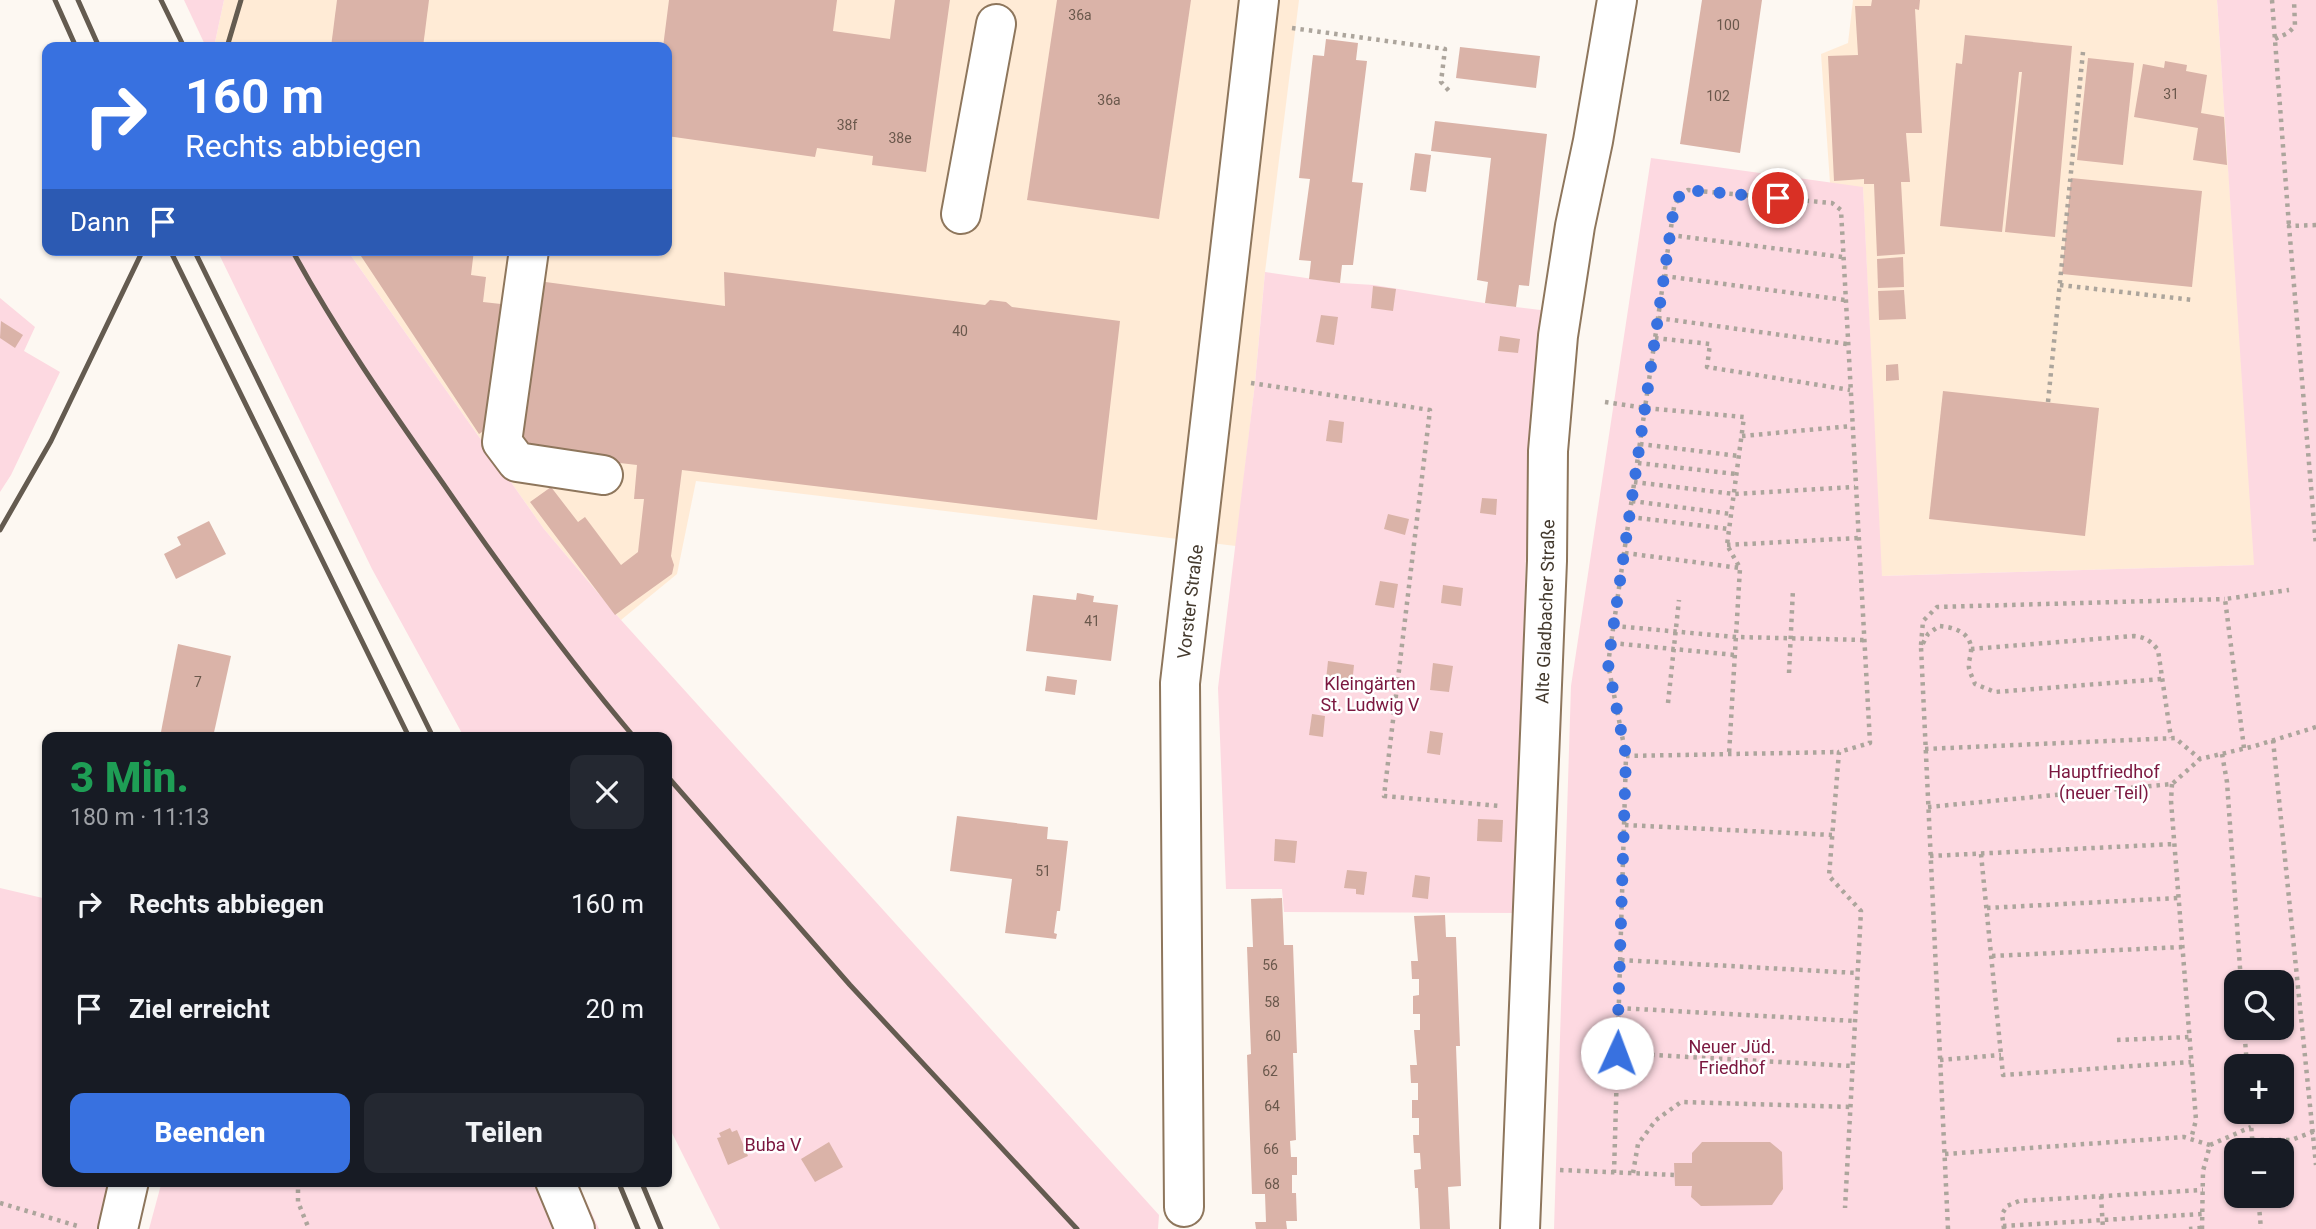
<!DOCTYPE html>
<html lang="de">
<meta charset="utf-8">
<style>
:root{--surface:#171b24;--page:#242831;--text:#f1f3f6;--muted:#9ea1a6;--accent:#3871e0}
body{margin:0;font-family:Roboto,sans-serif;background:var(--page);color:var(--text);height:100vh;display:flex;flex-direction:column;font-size:26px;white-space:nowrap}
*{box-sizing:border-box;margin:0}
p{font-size:23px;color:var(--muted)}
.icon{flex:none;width:38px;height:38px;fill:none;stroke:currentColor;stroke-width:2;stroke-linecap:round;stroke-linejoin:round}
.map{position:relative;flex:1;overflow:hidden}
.panel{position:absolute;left:42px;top:732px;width:630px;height:455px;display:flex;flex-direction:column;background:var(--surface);border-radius:14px;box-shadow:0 2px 5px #0004}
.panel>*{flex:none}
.guide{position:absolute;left:42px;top:42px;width:630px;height:214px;border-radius:14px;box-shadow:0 2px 5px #0004;background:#3871e0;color:#fff;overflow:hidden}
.controls{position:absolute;left:2224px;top:970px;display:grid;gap:14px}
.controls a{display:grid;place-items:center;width:70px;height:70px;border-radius:14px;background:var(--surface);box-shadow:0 2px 5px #0004;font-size:35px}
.pin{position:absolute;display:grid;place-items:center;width:60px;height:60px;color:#fff;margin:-30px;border:4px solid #fff;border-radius:50%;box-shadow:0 2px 7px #0007}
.me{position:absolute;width:77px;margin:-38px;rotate:2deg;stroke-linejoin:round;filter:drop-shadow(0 0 5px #0008)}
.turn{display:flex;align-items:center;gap:24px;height:147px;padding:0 28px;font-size:32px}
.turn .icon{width:91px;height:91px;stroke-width:2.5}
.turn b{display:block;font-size:49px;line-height:60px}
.then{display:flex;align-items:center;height:66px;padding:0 28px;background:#0003;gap:14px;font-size:26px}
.round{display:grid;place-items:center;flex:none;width:74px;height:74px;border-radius:14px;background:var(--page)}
.summary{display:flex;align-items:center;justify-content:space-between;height:119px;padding:0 28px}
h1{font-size:42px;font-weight:800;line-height:52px;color:#1e9e55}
.cta{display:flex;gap:14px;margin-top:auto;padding:14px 28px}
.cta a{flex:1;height:80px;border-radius:14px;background:var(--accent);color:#fff;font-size:28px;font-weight:800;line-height:80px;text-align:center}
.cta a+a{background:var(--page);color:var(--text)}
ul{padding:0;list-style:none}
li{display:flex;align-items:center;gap:21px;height:105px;padding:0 28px}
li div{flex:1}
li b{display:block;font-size:26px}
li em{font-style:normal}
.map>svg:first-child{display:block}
.built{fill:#ffebd6}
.green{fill:#fdd9e1;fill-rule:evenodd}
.building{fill:#dab3a8}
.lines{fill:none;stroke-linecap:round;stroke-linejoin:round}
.minor-casing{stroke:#8e765c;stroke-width:42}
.path{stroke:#aca59c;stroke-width:4.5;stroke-dasharray:3.5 5;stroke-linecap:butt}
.minor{stroke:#fff;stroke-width:38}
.rail{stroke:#645b50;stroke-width:5}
.route{stroke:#3871e0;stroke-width:12;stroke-dasharray:0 21.6}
.labels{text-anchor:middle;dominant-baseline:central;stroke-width:5;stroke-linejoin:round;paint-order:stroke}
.number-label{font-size:14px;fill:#6a584c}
.street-label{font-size:18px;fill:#443a2e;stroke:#fff}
.park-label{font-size:18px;fill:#7b173f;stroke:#fff}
</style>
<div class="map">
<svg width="2316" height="1229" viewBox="0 0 2316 1229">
<rect width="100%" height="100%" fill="#fdf8f2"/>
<g class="built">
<polygon points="224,0 1299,0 1265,272 1255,383 1236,546 696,481 677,574 621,620 544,529 347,250 667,250 667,47 214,47"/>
<polygon points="1853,0 2217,0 2255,565 1881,576 1863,188 1830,183 1821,54 1848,43"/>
</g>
<g class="green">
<polygon points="184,0 224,0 214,47 206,47"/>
<path d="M2217 0H2316V1229H1554L1571 686 1651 158 1863 187 1882 576 2254 565ZM2236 982H2282V1027H2236ZM2236 1066H2282V1111H2236ZM2236 1150H2282V1195H2236Z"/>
<polygon points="217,250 347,250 544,529 621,620 1159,1215 1158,1229 720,1229 667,1123 667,737 464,737 372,569"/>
<polygon points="1265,272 1341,283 1374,285 1484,303 1549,311 1526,555 1517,808 1519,913 1284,912 1282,889 1226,889 1218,688 1255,383"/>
<polygon points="0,298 35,327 24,351 60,372 11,475 0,492"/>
<polygon points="0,888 47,899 47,1181 117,1181 106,1229 0,1229"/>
<polygon points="162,1181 577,1181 599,1229 149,1229"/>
</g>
<g class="building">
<polygon points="337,0 429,0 423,47 331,47"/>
<polygon points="669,0 837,0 833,31 890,39 895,0 950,0 926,172 872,165 873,156 817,148 815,157 667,136 667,47 663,47"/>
<polygon points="1057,0 1191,0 1159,219 1027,200"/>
<polygon points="1702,0 1762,0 1740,153 1680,144"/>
<polygon points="1872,0 1920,0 1919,10 1915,9 1922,133 1906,133 1910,182 1901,182 1905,254 1877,256 1874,184 1864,184 1864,179 1834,181 1828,56 1858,55 1855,6 1871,6"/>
<polygon points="1965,35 2072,46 2055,237 2005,232 2022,72 2019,72 2002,232 1940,226 1956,63 1962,64"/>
<polygon points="1326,39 1358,43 1356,60 1367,61 1352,182 1363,183 1353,265 1342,265 1340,283 1309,279 1311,261 1299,260 1310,179 1299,178 1313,55 1324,56"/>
<polygon points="1460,47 1540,56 1536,88 1456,78"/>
<polygon points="2088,58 2134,63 2123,165 2077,160"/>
<polygon points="2165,61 2187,65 2186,71 2207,75 2201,113 2224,117 2227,165 2193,160 2198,128 2134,117 2143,64 2164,68"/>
<polygon points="1435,121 1547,134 1529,286 1519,285 1516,307 1485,303 1488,282 1477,280 1491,158 1431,151"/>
<polygon points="1415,153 1431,155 1426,192 1410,190"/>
<polygon points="2071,178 2202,191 2192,287 2062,274"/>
<polygon points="357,250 474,250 471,275 486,277 483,302 511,305 497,422 479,434"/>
<polygon points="1903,257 1904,287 1878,288 1877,259"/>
<polygon points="724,272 985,305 990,300 1006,302 1012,307 1120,321 1097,520 682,470 671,556 674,565 672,574 615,615 530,502 551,487 578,522 585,517 621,565 638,552 644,499 634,499 637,465 517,451 538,281 725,306"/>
<polygon points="1373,286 1396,289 1393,311 1371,308"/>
<polygon points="1904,290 1906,319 1879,320 1878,291"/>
<polygon points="1321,315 1338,317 1334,345 1316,342"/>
<polygon points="1,321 23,335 15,348 0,338"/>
<polygon points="1500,336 1520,339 1518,353 1498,351"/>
<polygon points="1898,364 1899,380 1886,381 1886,365"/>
<polygon points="1943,391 2099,408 2085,536 1929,519"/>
<polygon points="1329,420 1344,422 1342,443 1326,441"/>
<polygon points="1482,498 1497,499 1496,515 1480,513"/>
<polygon points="1388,514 1409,519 1405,535 1384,529"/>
<polygon points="209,521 226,554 176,579 164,554 181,545 177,537"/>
<polygon points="1380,581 1398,584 1394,608 1375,605"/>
<polygon points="1443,585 1463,588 1461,606 1441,603"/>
<polygon points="1077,593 1094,596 1093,602 1118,605 1111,661 1026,651 1033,595 1076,600"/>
<polygon points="178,644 231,656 213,737 160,737"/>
<polygon points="1328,661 1354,665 1352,684 1326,680"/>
<polygon points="1433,663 1453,666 1449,692 1430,690"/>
<polygon points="1047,676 1077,680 1075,695 1045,691"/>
<polygon points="1312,714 1325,716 1323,737 1309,735"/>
<polygon points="1430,731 1443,733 1440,755 1427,753"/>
<polygon points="957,816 1048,827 1047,839 1068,841 1060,911 1057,911 1054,933 1057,934 1056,939 1005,933 1012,879 950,871"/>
<polygon points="1478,819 1503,820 1502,842 1477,841"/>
<polygon points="1275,839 1297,841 1295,863 1274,861"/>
<polygon points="1347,870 1367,872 1364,895 1356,894 1356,889 1344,888"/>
<polygon points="1415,875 1430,877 1428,899 1412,897"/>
<polygon points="1282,898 1284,945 1293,945 1297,1053 1293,1053 1296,1140 1290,1141 1291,1157 1297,1157 1297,1175 1292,1175 1292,1193 1296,1193 1297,1221 1286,1221 1287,1229 1256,1229 1255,1222 1266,1222 1265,1194 1252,1194 1247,1055 1251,1054 1247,947 1253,947 1251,899"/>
<polygon points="1445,915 1446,937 1456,937 1460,1046 1456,1046 1461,1186 1448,1187 1450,1229 1420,1229 1418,1188 1415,1188 1414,1170 1421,1169 1420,1153 1414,1153 1413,1135 1419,1135 1419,1118 1412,1118 1412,1100 1418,1100 1418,1083 1411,1083 1410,1065 1417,1065 1414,1030 1420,1030 1420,1014 1413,1014 1413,996 1419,995 1419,979 1412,979 1411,961 1418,961 1414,916"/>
<polygon points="730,1128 732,1132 737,1130 748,1156 728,1165 717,1138 721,1137 719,1133"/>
<polygon points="829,1142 843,1167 815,1182 801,1159"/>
<polygon points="1702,1142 1770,1142 1782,1152 1783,1189 1772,1205 1701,1206 1691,1197 1692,1186 1675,1186 1674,1163 1692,1163 1692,1153"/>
</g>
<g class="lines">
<defs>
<g id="minor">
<polyline points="961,214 996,24"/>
<polyline points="529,250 502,442 517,462 603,475"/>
<polyline points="555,1181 575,1229"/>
<path id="s1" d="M1184 1207 1180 683 1259 0"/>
<polyline points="118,1229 129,1181"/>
<path id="s2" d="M1520 1229 1547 561 1548 451 1558 336 1575 226 1593 141 1617 0"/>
</g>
</defs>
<use href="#minor" class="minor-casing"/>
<g class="path">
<polyline points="2272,0 2289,226"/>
<polyline points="1292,28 1445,49 1441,82 1450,92"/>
<polyline points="2275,39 2288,33 2295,26 2294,0"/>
<polyline points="2316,225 2289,226 2316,546"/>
<polyline points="1670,235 1842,257"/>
<polyline points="1664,276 1845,300"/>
<polyline points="2060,285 2193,300"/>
<polyline points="1658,318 1847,344"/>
<polyline points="1655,338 1710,344 1707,367 1850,390"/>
<polyline points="1251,383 1430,410 1384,796 1500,806"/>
<polyline points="1605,402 1645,408 1744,417 1727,545 1740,568 1729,754"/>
<polyline points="2048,402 2083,52"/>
<polyline points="1742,436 1852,426"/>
<polyline points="1640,444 1739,456"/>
<polyline points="1638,463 1736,474"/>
<polyline points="1634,482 1734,494 1855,487"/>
<polyline points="1632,501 1731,514"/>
<polyline points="1630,517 1729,529"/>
<polyline points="1727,545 1858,538"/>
<polyline points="1625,553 1740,568"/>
<polyline points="1614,626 1736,637 1864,640"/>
<polyline points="1612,643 1735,655"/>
<polyline points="1921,645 1923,621 1937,607 2225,599"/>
<path d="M1971 649 2134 636C2145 637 2151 641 2158 650L2171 738"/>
<polyline points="1789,673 1793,589"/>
<polyline points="1668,703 1679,600"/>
<polyline points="2273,740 2316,1165"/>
<polyline points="2244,748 2225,599 2289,590"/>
<polyline points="1925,749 2175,738 2200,759"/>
<polyline points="2222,754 2227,782 2241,982"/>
<polyline points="1626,756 1839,752"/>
<polyline points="2172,784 2171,801 2196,1120 2191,1139"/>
<polyline points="1928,807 2172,784 2200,759 2255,746 2316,727"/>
<polyline points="1625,825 1832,835"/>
<polyline points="1981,854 2003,1075 2191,1062"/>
<polyline points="1930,856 2174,844"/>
<polyline points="1987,908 2178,898"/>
<polyline points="1992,956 2182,947"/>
<polyline points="1621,960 1857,973"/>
<polyline points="1619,1008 1855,1021"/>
<polyline points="2244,1027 2247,1066"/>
<polyline points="2117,1040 2189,1037"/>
<polyline points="1617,1053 1852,1066"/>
<polyline points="1940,1060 2001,1055"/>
<polyline points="2250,1111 2253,1150"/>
<polyline points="2252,1140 2291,1140 2315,1131"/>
<polyline points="1945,1154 2184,1137 2210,1145"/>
<polyline points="1560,1170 1675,1175"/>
<polyline points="1614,1173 1626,756 1608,664 1674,207 1680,195 1688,190 1832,203 1841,210 1870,743 1839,752 1829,876 1861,911 1845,1208"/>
<polyline points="1633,1173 1638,1144 1656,1120 1681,1102 1850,1107"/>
<polyline points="298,1181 298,1202 309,1229"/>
<polyline points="2258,1195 2261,1229"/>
<polyline points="2101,1196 2103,1229"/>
<polyline points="0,1203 81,1227"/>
<polyline points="2003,1226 2202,1214"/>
<path d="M1948 1229 1921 647 1928 634 1939 626C1953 627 1972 632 1971 651 1971 656 1968 662 1969 668 1970 673 1973 679 1975 684L1995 692 2162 679"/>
<polyline points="2004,1229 2002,1214 2007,1206 2019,1201 2203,1190"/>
<polyline points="2189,1229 2202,1228"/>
<polyline points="2202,1229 2203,1171 2210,1145 2251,1127"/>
</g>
<use href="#minor" class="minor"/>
<g class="rail">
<polyline points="55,0 76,47"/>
<polyline points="78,0 99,47"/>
<polyline points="161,0 184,47"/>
<polyline points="227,47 241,0"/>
<polyline points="170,250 409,737"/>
<polyline points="194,250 433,737"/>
<path d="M292 250C336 331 389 407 442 482 502 569 565 656 634 737"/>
<polyline points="0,530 51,441 143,250"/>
<polyline points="667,776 850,985 1077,1229"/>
<polyline points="618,1181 638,1229"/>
<polyline points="641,1181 661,1229"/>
</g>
</g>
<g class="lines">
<polyline class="route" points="1617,1053 1626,756 1608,664 1674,207 1680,195 1688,190 1778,198"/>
</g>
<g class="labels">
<g class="number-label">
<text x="1080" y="15">36a</text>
<text x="1728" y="25">100</text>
<text x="2171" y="94">31</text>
<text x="1718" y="96">102</text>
<text x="1109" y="100">36a</text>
<text x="847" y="125">38f</text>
<text x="900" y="138">38e</text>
<text x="960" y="331">40</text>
<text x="1092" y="621">41</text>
<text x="198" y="682">7</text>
<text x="1043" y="871">51</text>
<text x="1270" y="965">56</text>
<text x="1272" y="1002">58</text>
<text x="1273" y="1036">60</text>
<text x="1270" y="1071">62</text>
<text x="1272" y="1106">64</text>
<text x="1271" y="1149">66</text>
<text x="1272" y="1184">68</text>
</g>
<g class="street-label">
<text stroke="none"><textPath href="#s1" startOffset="606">Vorster Straße</textPath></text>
<text stroke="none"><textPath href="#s2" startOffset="618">Alte Gladbacher Straße</textPath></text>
</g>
<g class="park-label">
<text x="1370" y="683">Kleingärten<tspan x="1370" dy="21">St. Ludwig V</tspan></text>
<text x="2104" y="771">Hauptfriedhof<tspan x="2104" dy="21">(neuer Teil)</tspan></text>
<text x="1732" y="1046">Neuer Jüd.<tspan x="1732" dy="21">Friedhof</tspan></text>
<text x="773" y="1144">Buba V</text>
</g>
</g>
</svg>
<div class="controls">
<a><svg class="icon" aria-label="search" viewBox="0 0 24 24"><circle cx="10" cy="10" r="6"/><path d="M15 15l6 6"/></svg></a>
<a>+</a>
<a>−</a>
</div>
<div class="pin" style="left:1778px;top:198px;background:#d93025"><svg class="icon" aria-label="arrive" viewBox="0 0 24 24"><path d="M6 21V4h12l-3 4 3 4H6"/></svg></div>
<svg class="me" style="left:1617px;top:1053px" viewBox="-20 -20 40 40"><circle r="19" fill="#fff"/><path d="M0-13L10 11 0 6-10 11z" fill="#3871e0"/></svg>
<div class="guide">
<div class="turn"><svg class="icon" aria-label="right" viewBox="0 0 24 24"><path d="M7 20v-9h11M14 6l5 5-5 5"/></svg><div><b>160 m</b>Rechts abbiegen</div></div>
<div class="then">Dann<svg class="icon" aria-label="arrive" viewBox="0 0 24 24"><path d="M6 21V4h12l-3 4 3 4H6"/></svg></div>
</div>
<section class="panel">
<div class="summary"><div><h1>3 Min.</h1><p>180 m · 11:13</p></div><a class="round"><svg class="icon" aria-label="close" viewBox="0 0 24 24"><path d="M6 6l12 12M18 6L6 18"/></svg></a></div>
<ul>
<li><svg class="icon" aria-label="right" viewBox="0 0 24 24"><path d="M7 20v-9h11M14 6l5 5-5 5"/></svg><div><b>Rechts abbiegen</b></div><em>160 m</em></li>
<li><svg class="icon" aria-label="arrive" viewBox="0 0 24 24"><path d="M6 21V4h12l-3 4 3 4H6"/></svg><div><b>Ziel erreicht</b></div><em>20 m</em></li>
</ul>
<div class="cta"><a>Beenden</a><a>Teilen</a></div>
</section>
</div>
